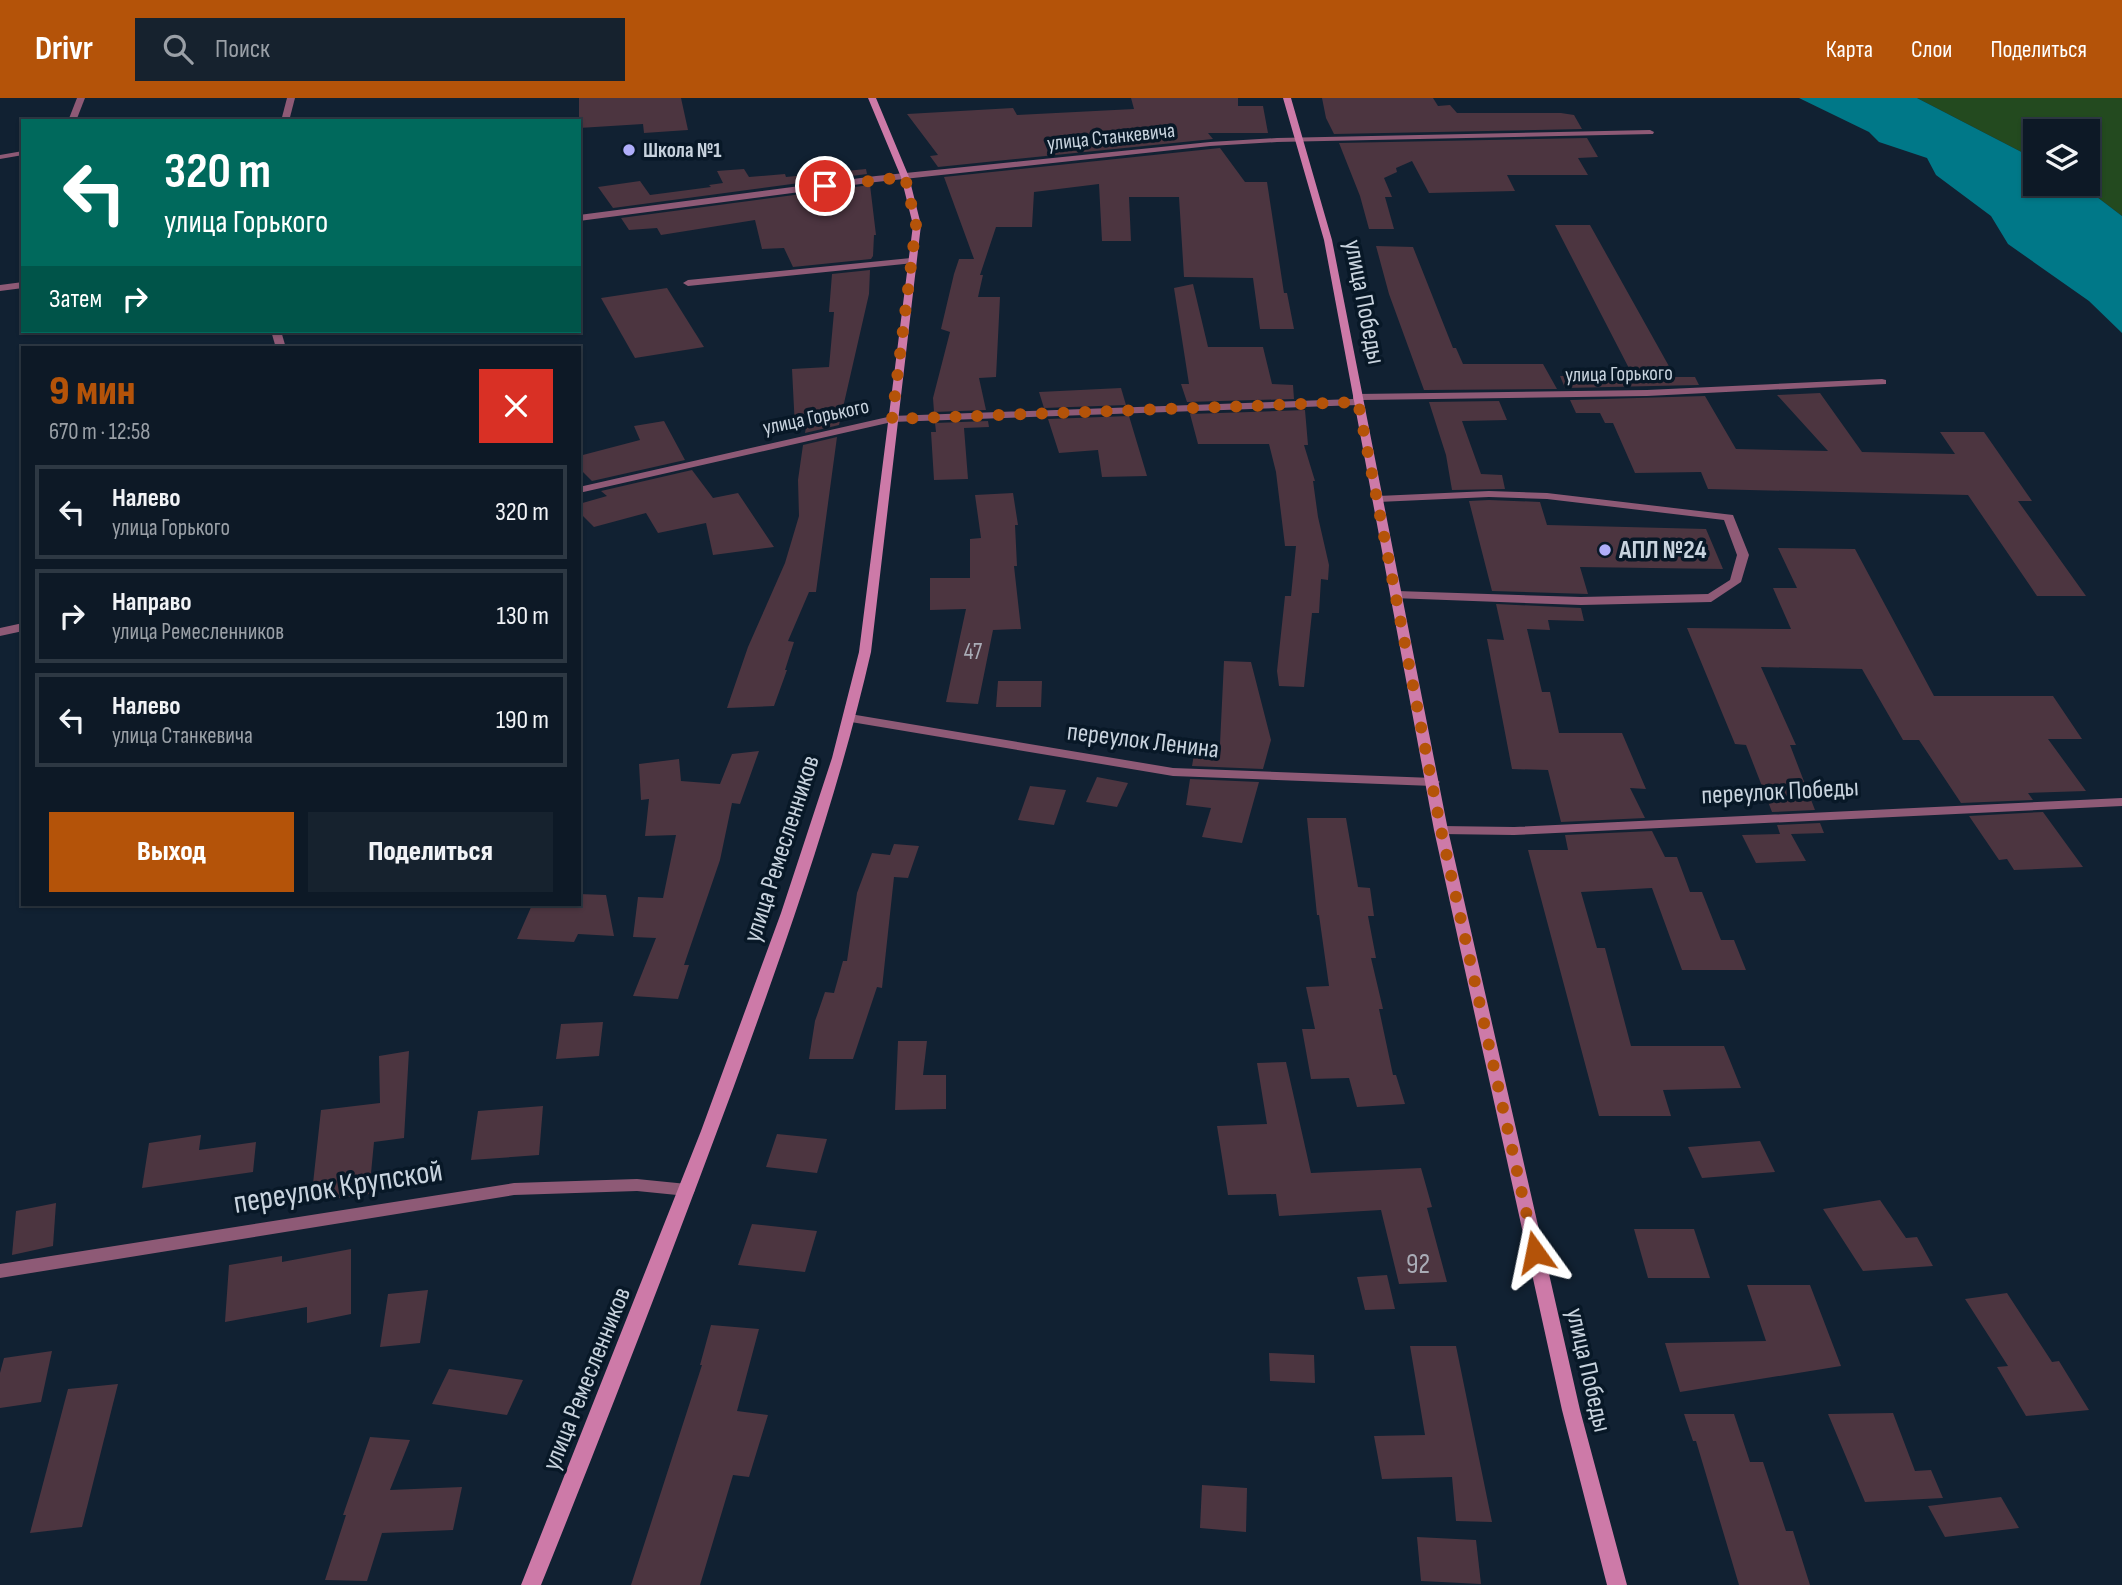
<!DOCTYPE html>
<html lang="ru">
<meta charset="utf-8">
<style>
:root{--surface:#0d1926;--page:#16222e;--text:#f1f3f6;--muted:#9aa0a7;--line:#2d3843;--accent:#b45309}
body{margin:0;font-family:"Sofia Sans Condensed",sans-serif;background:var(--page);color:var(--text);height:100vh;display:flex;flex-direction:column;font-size:26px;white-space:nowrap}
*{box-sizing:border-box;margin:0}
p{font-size:23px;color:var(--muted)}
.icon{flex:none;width:38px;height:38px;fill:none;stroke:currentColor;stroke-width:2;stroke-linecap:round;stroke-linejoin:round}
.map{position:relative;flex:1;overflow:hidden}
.details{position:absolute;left:21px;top:248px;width:560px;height:560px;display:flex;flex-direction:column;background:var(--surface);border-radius:0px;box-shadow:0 2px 5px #0004,0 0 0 2px var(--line)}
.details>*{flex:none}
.top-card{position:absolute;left:21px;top:21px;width:560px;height:214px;border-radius:0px;box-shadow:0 2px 5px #0004,0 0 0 2px var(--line);background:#00695c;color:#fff;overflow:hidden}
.buttons{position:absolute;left:2023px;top:21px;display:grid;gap:14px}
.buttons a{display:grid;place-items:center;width:77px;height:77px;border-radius:0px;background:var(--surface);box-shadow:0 2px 5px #0004,0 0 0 2px var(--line);font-size:35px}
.pin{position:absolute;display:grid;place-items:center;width:60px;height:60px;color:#fff;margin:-30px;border:4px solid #fff;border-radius:50%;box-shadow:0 2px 7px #0007}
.me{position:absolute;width:77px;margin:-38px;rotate:348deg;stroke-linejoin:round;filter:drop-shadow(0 0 5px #0008)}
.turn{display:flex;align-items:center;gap:24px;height:147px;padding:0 28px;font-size:32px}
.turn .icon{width:91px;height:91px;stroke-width:2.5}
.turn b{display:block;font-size:49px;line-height:60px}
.then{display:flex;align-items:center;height:66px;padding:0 28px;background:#0003;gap:14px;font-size:26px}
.round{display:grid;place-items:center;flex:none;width:74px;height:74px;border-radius:0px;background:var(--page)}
.summary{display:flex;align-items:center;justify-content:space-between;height:119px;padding:0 28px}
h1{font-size:42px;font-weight:800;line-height:52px;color:var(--accent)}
.primary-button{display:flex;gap:14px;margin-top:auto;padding:14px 28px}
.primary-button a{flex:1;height:80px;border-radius:0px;background:var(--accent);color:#fff;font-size:28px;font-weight:800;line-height:80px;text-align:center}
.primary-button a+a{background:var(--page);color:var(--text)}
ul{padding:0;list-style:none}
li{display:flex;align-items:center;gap:21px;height:94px;margin:0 14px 10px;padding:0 14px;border:4px solid var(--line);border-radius:0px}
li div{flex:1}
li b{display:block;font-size:26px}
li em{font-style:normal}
header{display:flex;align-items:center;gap:42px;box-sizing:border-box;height:98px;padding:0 35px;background:var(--accent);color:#fff}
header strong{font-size:33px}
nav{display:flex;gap:38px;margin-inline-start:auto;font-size:24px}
.search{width:490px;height:63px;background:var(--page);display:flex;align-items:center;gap:18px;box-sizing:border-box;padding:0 24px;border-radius:0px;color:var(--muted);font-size:26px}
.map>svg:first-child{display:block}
.green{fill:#234a1f}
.water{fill:#007888}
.building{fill:#4c3540}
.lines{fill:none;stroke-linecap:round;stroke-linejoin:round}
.lane{fill:#8e5a76;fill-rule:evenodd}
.street{fill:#8e5a76;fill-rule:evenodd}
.secondary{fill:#cd7aa8;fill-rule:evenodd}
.route{stroke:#b45309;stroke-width:12;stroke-dasharray:0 21.6}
.poi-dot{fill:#b0aefa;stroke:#081827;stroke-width:2.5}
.labels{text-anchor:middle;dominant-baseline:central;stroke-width:7;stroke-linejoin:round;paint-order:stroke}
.far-street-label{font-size:21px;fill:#c8d3de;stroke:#081827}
.far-poi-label{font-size:21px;font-weight:bold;fill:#c8d3de;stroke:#081827;text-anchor:start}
.number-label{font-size:23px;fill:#a9acb6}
.street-label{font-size:26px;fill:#c8d3de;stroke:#081827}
.poi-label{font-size:26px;font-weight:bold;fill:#c8d3de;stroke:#081827;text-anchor:start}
.near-number-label{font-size:28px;fill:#a9acb6}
.near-street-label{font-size:32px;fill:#c8d3de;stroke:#081827}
</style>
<header>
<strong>Drivr</strong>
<div class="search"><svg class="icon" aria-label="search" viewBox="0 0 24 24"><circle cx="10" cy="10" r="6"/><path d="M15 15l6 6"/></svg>Поиск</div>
<nav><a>Карта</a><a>Слои</a><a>Поделиться</a></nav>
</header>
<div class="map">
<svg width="2122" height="1487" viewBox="0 0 2122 1487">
<rect width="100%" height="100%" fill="#112132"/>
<polygon class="green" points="1917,0 2122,0 2122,118 2080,86 2088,86 2088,33 2035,33 2035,61"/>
<polygon class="water" points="1799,0 1917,0 2035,61 2035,86 2080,86 2122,118 2122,235 2089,203 2008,146 1991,118 1936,77 1927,60 1879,44 1869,34"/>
<g class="building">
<polygon points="579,0 681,0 688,32 644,35 643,26 579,30"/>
<polygon points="1131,0 1238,0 1238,8 1263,8 1268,35 1208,35 1213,41 938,69 930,58 938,57 907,16 1013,10 1017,17 1134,11"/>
<polygon points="1322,0 1433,0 1438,8 1450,7 1457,15 1561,15 1574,17 1582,31 1334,36 1326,20"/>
<polygon points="1587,40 1598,59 1578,60 1588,77 1507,77 1515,93 1429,95 1412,63 1396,70 1397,74 1384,80 1392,99 1385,99 1394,131 1369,131 1360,98 1339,45"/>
<polygon points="1220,50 1245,84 1267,84 1284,195 1287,195 1294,231 1260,231 1253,180 1184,179 1179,99 1129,99 1131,143 1102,143 1099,86 1034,94 1032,129 996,129 980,177 983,177 978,199 1000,199 996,279 979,280 986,312 934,314 933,300 950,234 941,231 954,176 959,161 974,161 944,79"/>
<polygon points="744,71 749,79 785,76 786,79 866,71 867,76 613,110 598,89 640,83 650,97 711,89 709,87 723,85 717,73"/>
<polygon points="870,87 876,137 874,137 873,158 871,161 793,169 784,150 762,151 755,122 661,137 657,130 629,132 621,120"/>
<polygon points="1555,127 1590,127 1675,279 1695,279 1699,287 1565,290 1560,278 1633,278"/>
<polygon points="1376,148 1413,149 1453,250 1456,250 1463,266 1543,266 1557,291 1424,292 1389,196"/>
<polygon points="870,172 869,196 839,327 805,335 806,329 795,330 792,271 829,269 834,214 829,214 832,176"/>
<polygon points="1193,186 1208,249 1263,249 1272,286 1293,287 1294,301 1187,304 1181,286 1189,286 1174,190"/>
<polygon points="667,190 704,249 635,260 601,200"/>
<polygon points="1121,290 1126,307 1044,310 1039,294"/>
<polygon points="1820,295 1862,354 1955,356 1940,334 1984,334 2032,403 2018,403 2086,498 2037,498 1968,397 1708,391 1701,374 1635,375 1613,325 1605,325 1600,315 1576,315 1570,302 1705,298 1736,351 1828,353 1777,297"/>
<polygon points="1499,303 1507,322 1462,323 1481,376 1502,377 1505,391 1452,392 1446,357 1429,304"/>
<polygon points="1305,312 1308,347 1304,347 1315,383 1313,383 1318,419 1329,467 1328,482 1321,481 1319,515 1312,515 1304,589 1279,588 1277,573 1285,498 1291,498 1296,448 1285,448 1276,374 1269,346 1198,346 1190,316"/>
<polygon points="1129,318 1147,378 1102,379 1098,352 1059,355 1048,321"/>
<polygon points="664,323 685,362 592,383 579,370 579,358 640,342 634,328"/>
<polygon points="988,323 989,329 964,330 968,381 934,382 931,334 936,334 935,325"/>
<polygon points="837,339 816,494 809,494 788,543 794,544 785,572 787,572 774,608 727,610 748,549 785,465 799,418 798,382 803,347"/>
<polygon points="692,372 713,400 738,395 774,449 713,457 706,425 658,435 646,415 594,429 579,414 579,406 607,398 601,393"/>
<polygon points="1013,395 1018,427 1015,427 1017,468 1014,468 1021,531 993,532 978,606 946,604 966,511 930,512 930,480 970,480 970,441 981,440 975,397"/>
<polygon points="1489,402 1540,404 1547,427 1706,431 1723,471 1580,469 1588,496 1492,493 1469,403"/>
<polygon points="1778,450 1855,451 1934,598 2053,598 2082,641 2048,641 2086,693 2028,695 2033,702 1961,705 1919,642 1903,642 1862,571 1761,569 1796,647 1790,647 1815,712 1772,714 1746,647 1735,646 1687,530 1791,531 1773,490 1797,490"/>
<polygon points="1496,506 1581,510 1584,523 1548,522 1550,532 1527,531 1542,594 1550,594 1559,635 1622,635 1646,691 1630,690 1645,720 1561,724 1548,672 1512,671 1487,541 1504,542"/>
<polygon points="1224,563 1251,564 1271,642 1263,671 1192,668 1196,645 1220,646"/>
<polygon points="998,583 1042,583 1041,609 996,609"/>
<polygon points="759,653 740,706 732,705 720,762 684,867 689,867 678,901 633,898 656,840 633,839 638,799 663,800 676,737 645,738 649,701 641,702 639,666 679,661 681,683 720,686 732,656"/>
<polygon points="1097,679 1128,685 1117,709 1086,704"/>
<polygon points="1190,681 1259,684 1242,745 1202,739 1211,710 1186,707"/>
<polygon points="1030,688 1066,692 1054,727 1018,722"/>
<polygon points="2043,714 2083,769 2014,772 2007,761 1999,762 1969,718"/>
<polygon points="1307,720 1346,720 1358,789 1370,790 1374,818 1368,818 1376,860 1371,860 1383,911 1379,911 1393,977 1396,977 1405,1006 1357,1009 1349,980 1311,981 1302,931 1315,931 1306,889 1329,888 1319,817 1317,817"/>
<polygon points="1820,725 1824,735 1791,736 1806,763 1756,765 1742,737 1780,736 1777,727"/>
<polygon points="1652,733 1665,759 1677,759 1690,794 1702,794 1721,842 1734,842 1746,872 1682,872 1652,790 1581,794 1597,850 1605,850 1631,948 1724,948 1741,990 1663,992 1671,1018 1599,1018 1528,752 1568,752 1565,737"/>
<polygon points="894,746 919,748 908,780 894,779 882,890 877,889 853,961 809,961 815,923 825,894 834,895 843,863 847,863 857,795 872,755 890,757"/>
<polygon points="579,796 606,797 614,838 578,836 574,844 517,841 532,807 579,807"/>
<polygon points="603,924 599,958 556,961 561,926"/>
<polygon points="898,943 927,943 923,977 946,977 946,1011 895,1012"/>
<polygon points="409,953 404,1040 374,1044 369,1096 311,1104 321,1012 380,1005 379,958"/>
<polygon points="1286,964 1311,1075 1421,1070 1432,1109 1427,1110 1447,1184 1399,1186 1381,1112 1279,1118 1276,1096 1228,1097 1217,1028 1267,1026 1257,965"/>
<polygon points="543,1008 539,1057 471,1062 478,1013"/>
<polygon points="777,1036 827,1041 817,1075 766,1069"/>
<polygon points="201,1037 199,1052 256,1044 253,1074 142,1090 149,1045"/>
<polygon points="1760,1043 1775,1074 1702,1080 1688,1049"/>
<polygon points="1880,1102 1906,1140 1917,1139 1933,1168 1863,1173 1823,1111"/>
<polygon points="56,1105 53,1148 12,1157 16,1113"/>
<polygon points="752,1126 817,1133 805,1174 738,1167"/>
<polygon points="1634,1131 1694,1131 1710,1180 1648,1180"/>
<polygon points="351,1151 351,1216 307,1225 307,1209 225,1224 229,1167 282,1158 282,1164"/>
<polygon points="1387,1177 1395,1211 1365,1212 1357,1179"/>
<polygon points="1747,1187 1810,1187 1841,1268 1680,1294 1665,1245 1766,1243"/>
<polygon points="428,1192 420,1245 380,1249 388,1196"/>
<polygon points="2007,1195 2052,1264 2059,1263 2089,1312 2026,1318 1997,1269 2008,1268 1965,1201"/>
<polygon points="711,1227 759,1231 737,1313 768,1317 749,1379 733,1377 700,1487 631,1487 702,1267 700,1267"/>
<polygon points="1410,1248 1456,1248 1492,1424 1456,1423 1452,1379 1382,1381 1374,1338 1425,1337"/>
<polygon points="52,1253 41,1304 0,1310 0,1275 4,1260"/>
<polygon points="1269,1255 1314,1257 1315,1285 1270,1283"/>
<polygon points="449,1271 523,1282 507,1317 432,1306"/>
<polygon points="118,1286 82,1429 30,1435 68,1291"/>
<polygon points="1893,1315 1915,1373 1931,1372 1943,1400 1865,1404 1828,1316"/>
<polygon points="1684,1316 1734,1316 1750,1364 1763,1364 1786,1433 1793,1433 1810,1487 1739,1487 1696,1343 1693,1343"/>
<polygon points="370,1339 410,1342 390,1392 462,1389 453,1432 382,1435 367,1483 325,1482 346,1417 343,1417"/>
<polygon points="1202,1387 1247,1390 1246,1434 1200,1430"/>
<polygon points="2001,1399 2019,1430 1945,1439 1928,1408"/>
<polygon points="1417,1439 1476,1442 1481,1486 1421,1483"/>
</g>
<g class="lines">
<g class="lane">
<polygon points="77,0 85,0 76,23 68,23"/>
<polygon points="23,53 23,57 0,61 0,57"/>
<polygon points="911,160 914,161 914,165 688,188 683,185 688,182"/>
<polygon points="1489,393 1547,395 1733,417 1749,457 1741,484 1711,504 1581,507 1393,500 1391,497 1397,493 1581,499 1708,496 1730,482 1737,457 1724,422 1547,401 1489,399 1378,404 1372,401 1378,398"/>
</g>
<g class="street">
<polygon points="287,0 295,0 289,23 281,23"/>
<polygon points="1650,32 1654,34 1653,36 1277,44 1210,48 876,84 579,123 579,117 876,78 1210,44 1277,40"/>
<polygon points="23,184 23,190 0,193 0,187"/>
<polygon points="271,233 281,233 286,250 276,250"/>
<polygon points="1882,281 1886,282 1886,286 1647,298 1362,302 1362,306 1358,307 892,324 579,395 579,389 892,318 1353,301 1353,297 1357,296 1647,292"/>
<polygon points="23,525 23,533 0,538 0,530"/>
<polygon points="850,616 1173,670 1433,680 1440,684 1433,688 1173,678 845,623 844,620"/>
<polygon points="2122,700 2122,708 1514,737 1441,736 1434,732 1441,728 1514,729"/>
<polygon points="637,1081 687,1086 693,1088 695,1092 693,1096 687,1098 637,1093 514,1097 0,1180 0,1166 514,1085"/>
</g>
<g class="secondary">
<path d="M868 0H876L909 79 921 127 871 554C837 702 786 845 734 988 672 1155 608 1321 541 1487H521L701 1033 781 815 832 660 859 554 913 127 901 79Z"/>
<polygon points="1283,0 1291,0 1332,142 1448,732 1580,1312 1627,1487 1607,1487 1562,1312 1434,732 1324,142"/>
</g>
</g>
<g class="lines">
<polyline class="route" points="825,88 905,79 916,127 892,321 1358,304 1441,732 1535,1154"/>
</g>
<g class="poi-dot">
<circle cx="629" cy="52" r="7"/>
<circle cx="1605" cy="452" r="7"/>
</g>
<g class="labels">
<g class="far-street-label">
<text transform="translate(1111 39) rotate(-6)">улица Станкевича</text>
<text transform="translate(1619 276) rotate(-1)">улица Горького</text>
<text transform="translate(816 319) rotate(-12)">улица Горького</text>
</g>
<g class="far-poi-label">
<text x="643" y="52">Школа №1</text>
</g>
<g class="number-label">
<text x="973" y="554">47</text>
</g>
<g class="street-label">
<text transform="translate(1364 204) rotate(79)">улица Победы</text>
<text transform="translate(1143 643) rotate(7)">переулок Ленина</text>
<text transform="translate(1780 694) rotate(-3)">переулок Победы</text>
<text transform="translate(782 751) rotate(-72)">улица Ремесленников</text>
<text transform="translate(1588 1272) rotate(77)">улица Победы</text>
<text transform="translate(587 1281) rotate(-68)">улица Ремесленников</text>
</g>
<g class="poi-label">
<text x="1619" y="452">АПЛ №24</text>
</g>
<g class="near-number-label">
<text x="1418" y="1166">92</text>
</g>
<g class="near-street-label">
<text transform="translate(338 1089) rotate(-9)">переулок Крупской</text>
</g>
</g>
</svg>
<div class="buttons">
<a><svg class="icon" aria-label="layers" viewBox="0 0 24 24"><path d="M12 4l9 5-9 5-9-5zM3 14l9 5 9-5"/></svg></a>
</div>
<div class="pin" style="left:825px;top:88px;background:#d93025"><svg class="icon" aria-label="arrive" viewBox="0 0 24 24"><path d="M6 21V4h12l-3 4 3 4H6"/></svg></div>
<svg class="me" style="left:1535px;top:1154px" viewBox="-20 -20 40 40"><path d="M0-17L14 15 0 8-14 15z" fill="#b45309" stroke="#fff" stroke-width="4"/></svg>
<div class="top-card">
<div class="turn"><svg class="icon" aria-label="left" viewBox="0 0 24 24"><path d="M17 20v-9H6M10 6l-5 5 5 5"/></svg><div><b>320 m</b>улица Горького</div></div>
<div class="then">Затем<svg class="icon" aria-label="right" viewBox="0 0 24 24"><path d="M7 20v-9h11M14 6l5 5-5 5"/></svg></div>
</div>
<section class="details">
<div class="summary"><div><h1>9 мин</h1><p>670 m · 12:58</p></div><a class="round" style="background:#d93025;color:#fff"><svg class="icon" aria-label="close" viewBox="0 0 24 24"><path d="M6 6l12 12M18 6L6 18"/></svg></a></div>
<ul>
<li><svg class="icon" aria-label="left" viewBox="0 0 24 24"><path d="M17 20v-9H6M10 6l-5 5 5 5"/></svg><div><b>Налево</b><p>улица Горького</p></div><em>320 m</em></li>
<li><svg class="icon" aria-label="right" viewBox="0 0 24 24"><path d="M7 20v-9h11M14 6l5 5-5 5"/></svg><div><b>Направо</b><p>улица Ремесленников</p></div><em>130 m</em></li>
<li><svg class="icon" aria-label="left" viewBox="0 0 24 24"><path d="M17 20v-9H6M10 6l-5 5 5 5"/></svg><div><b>Налево</b><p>улица Станкевича</p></div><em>190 m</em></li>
</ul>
<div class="primary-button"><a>Выход</a><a>Поделиться</a></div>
</section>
</div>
